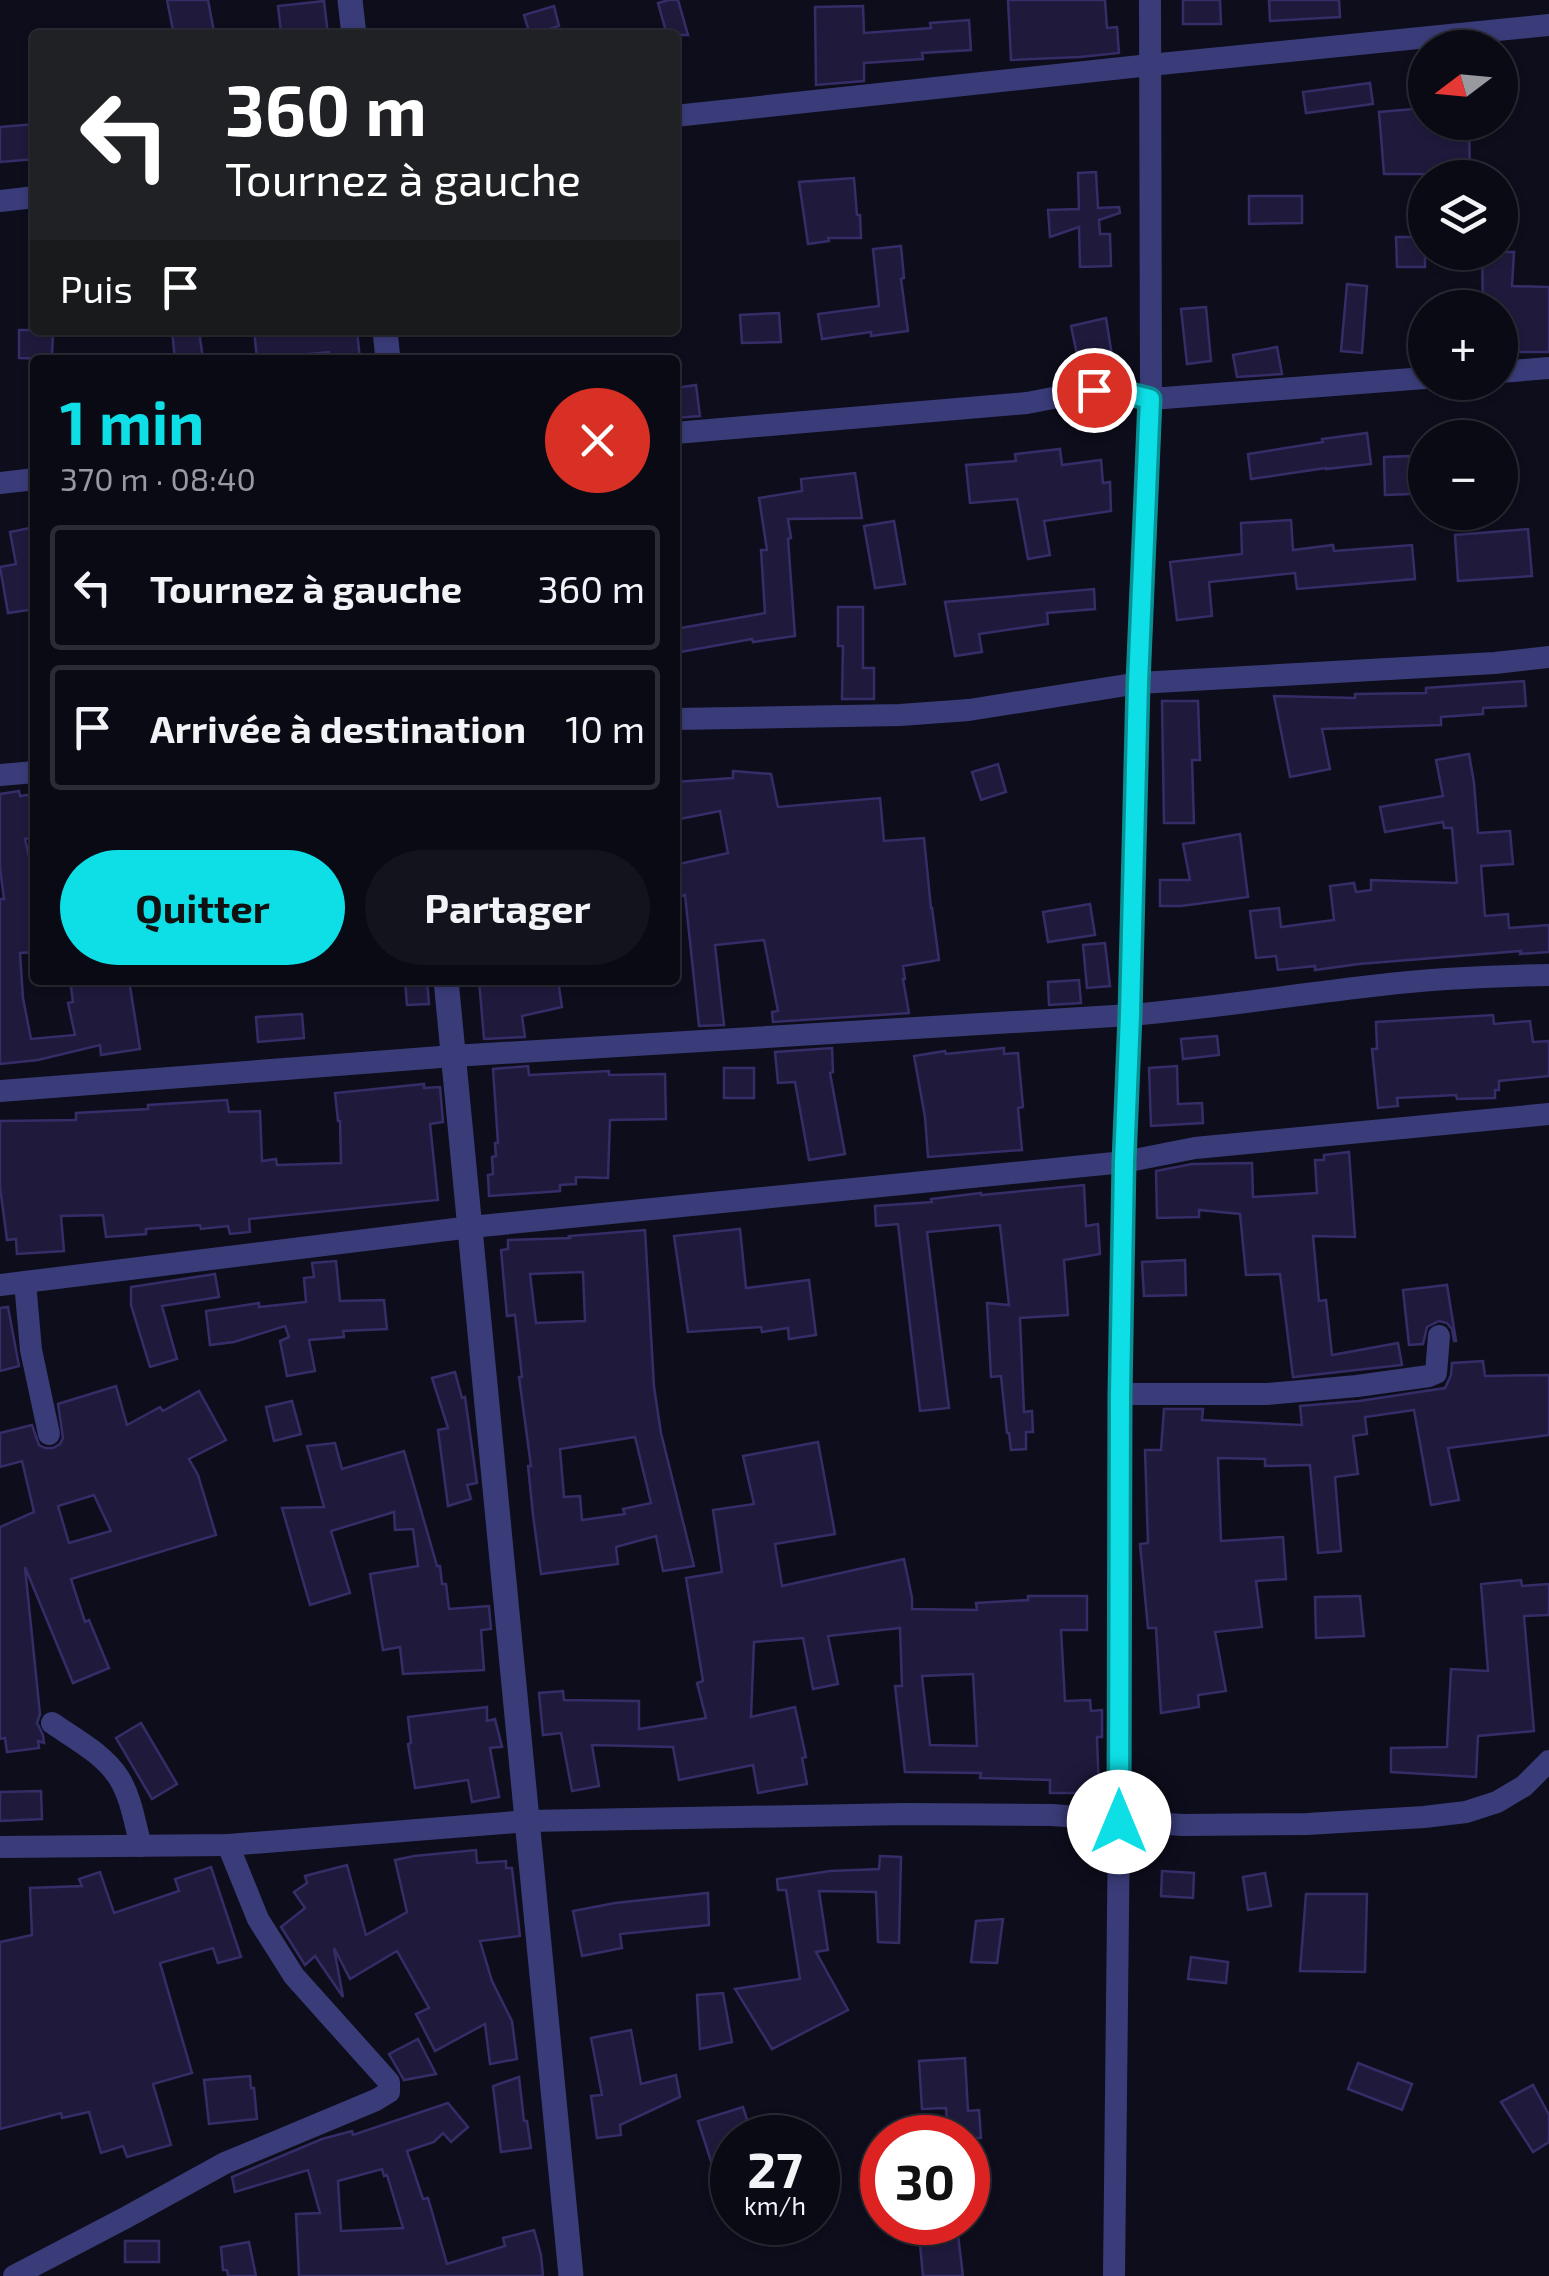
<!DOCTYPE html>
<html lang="fr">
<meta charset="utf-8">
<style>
:root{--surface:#0a0a15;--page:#13131e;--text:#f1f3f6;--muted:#999aa0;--line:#2a2b34;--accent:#0edee5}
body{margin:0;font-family:"Exo 2",sans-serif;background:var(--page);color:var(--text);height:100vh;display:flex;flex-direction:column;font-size:38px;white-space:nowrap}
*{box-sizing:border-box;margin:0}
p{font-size:32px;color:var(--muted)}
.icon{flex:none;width:55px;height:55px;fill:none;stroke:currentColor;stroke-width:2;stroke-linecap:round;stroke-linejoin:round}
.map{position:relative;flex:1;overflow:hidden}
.details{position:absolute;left:30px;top:355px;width:650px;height:630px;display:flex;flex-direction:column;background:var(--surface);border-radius:10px;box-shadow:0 2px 8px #0004,0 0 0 2px var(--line)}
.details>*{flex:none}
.top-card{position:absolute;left:30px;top:30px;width:650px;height:305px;border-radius:10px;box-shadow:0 2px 8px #0004,0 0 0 2px var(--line);background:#202124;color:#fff;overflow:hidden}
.needle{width:65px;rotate:254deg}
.tools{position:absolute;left:1408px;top:30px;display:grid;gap:20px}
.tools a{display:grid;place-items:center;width:110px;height:110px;border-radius:50%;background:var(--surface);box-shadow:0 2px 8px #0004,0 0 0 2px var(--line);font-size:50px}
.speed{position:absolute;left:710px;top:2115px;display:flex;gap:20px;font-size:50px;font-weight:700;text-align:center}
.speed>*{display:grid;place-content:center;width:130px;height:130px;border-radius:50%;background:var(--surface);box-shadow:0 2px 8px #0004,0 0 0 2px var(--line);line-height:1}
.speed small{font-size:25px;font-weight:400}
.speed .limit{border:15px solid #d22;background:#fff;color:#111}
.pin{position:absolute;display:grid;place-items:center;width:85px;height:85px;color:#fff;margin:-42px;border:5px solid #fff;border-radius:50%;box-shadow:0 2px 10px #0007}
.me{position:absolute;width:110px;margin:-55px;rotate:0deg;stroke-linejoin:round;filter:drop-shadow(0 0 8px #0008)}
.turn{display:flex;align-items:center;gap:35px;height:210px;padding:0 30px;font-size:45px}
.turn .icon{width:130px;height:130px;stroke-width:2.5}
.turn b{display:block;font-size:70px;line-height:85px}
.then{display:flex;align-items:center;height:95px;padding:0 30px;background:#0003;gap:20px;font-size:38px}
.round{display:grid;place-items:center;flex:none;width:105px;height:105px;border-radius:52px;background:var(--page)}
.head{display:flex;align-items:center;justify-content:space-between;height:170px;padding:0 30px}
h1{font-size:60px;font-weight:700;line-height:75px;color:var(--accent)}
.primary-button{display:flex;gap:20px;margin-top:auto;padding:20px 30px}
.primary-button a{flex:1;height:115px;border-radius:60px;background:var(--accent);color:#111;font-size:40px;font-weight:700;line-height:115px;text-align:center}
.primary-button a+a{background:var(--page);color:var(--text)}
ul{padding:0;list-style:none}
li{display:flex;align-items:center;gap:30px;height:125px;margin:0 20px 15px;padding:0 10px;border:5px solid var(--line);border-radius:10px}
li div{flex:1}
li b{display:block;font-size:38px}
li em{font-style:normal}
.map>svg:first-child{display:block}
.building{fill:#1f1a3c;stroke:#352d67;stroke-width:2.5;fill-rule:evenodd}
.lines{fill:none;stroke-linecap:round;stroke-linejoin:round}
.minor{stroke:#3a3c79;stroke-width:22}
.tertiary{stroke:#3a3c79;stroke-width:25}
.route-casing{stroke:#099095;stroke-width:25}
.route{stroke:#0edee5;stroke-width:18}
</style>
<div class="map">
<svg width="1549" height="2276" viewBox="0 0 1549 2276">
<rect width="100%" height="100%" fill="#0e0d1c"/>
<g class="building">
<polygon points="167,0 208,0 214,32 196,35 174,35"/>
<polygon points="669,0 678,0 688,35 667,35 658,3"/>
<polygon points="1008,0 1105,0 1107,28 1117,27 1119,53 1080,57 1011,60"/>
<polygon points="1183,0 1220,0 1221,24 1183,24"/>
<polygon points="1269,0 1339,0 1340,17 1270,21"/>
<polygon points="324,1 328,35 291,35 291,31 281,32 278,6"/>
<polygon points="554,6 559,26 530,35 524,15"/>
<polygon points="863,6 864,33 931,28 930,23 969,20 971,50 922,53 923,59 864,63 864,81 816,85 815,7"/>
<polygon points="1370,83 1373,104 1306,113 1303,92"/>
<polygon points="1425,108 1425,122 1469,122 1470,178 1442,178 1442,174 1384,174 1379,112"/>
<polygon points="35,124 35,159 0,162 0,127"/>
<polygon points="1096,172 1098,208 1119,207 1120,213 1099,220 1100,234 1110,234 1111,266 1080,267 1079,227 1050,237 1048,210 1079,209 1078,173"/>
<polygon points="854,178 857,215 860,215 861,238 828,238 829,241 808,244 799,182"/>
<polygon points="1249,196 1302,196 1302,223 1249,224"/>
<polygon points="1396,237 1425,237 1425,267 1397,267"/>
<polygon points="901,246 904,278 901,279 908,331 871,336 871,332 822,339 818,314 879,306 873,249"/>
<polygon points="1482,252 1514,252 1512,286 1549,287 1549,352 1503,352 1503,309 1483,308"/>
<polygon points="1347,284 1367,286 1362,353 1341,351"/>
<polygon points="1206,307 1211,361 1187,364 1181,309"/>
<polygon points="779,313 781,342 742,343 740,315"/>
<polygon points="1106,318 1113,362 1080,369 1071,326"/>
<polygon points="19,330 53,330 52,359 19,358"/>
<polygon points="172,330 199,330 203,360 175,360"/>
<polygon points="254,330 357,330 360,360 330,360 329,352 257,359"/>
<polygon points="1277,347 1282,374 1237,377 1233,355"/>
<polygon points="696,385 700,416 675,418 675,388"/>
<polygon points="1367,433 1371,464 1326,469 1326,468 1251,479 1248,454 1323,442 1322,439"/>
<polygon points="1060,449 1062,465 1101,460 1103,483 1110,482 1111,511 1044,521 1050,555 1028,559 1017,499 970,503 966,465 1016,461 1015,454"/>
<polygon points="1410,456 1411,494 1385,495 1384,457"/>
<polygon points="855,473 862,518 788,519 791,538 788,539 795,636 753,642 752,639 675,653 675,629 765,613 761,550 767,550 759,498 802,491 801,479"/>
<polygon points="1291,520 1293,550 1333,545 1334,551 1412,545 1415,579 1297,589 1295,573 1209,582 1212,616 1177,620 1170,562 1242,554 1241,523"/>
<polygon points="894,521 905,584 875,588 864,526"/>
<polygon points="35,527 35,609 8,613 0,567 16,564 10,532"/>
<polygon points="1528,529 1532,576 1458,581 1455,535"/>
<polygon points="1094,589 1095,609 1047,613 1048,624 979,634 982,652 955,656 945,602"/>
<polygon points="838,607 863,607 863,668 874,668 874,699 842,699 843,646 838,646"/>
<polygon points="1524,681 1526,706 1483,708 1483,714 1441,717 1441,725 1322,729 1330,769 1290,777 1274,696 1355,698 1355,694 1426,693 1426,688"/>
<polygon points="1162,701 1198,701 1200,760 1192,760 1194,823 1164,823"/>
<polygon points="1469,754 1474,783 1478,833 1510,831 1513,864 1481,866 1485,916 1508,914 1509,928 1549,925 1549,952 1520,954 1521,951 1359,964 1315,970 1315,966 1278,970 1276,956 1256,958 1250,911 1279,908 1281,927 1334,920 1330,886 1354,883 1356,892 1371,890 1371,880 1457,883 1452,828 1444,828 1443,822 1385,832 1380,807 1443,796 1436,760"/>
<polygon points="998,764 1006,792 981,800 972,772"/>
<polygon points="733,771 771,774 778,807 880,798 884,841 924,838 931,908 932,908 939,960 903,966 905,979 903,979 909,1013 773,1022 772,1012 778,1011 764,940 715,945 724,1025 699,1026 685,895 679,897 675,879 675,865 728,853 720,811 675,820 675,782 733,778"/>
<polygon points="19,791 20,796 35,794 35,837 25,839 35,883 35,952 20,953 23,998 31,1039 75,1035 68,1003 73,1002 70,980 129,980 140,1049 101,1055 100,1045 38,1060 0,1064 0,899 4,899 0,868 0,794"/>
<polygon points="1240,834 1248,897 1181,906 1160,906 1160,880 1190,880 1183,844"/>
<polygon points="1090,904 1095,935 1048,942 1043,912"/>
<polygon points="1105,943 1110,986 1087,988 1083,945"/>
<polygon points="405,980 427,980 429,1004 407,1005"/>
<polygon points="479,980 558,980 562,1007 522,1016 525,1037 484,1039"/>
<polygon points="1079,980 1081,1003 1049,1005 1048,982"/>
<polygon points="302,1014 304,1038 258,1042 256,1017"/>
<polygon points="1493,1015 1494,1024 1530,1021 1533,1042 1549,1041 1549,1076 1499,1081 1499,1090 1495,1090 1495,1098 1457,1099 1456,1095 1397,1098 1398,1106 1378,1108 1372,1049 1377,1049 1376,1022"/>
<polygon points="1217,1036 1219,1055 1183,1059 1181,1039"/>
<polygon points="832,1048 833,1072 830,1073 845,1154 809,1160 795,1082 778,1083 775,1052"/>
<polygon points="1004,1048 1004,1054 1018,1053 1023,1107 1018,1108 1022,1150 928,1157 925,1117 914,1056 945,1051 946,1054"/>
<polygon points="528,1066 529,1075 609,1071 609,1075 665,1074 666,1119 610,1120 608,1178 576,1177 576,1184 560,1185 560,1191 489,1196 488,1175 493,1174 492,1157 496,1156 495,1143 498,1143 493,1069"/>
<polygon points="1177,1066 1178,1104 1202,1103 1203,1123 1151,1126 1149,1068"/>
<rect x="724" y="1068" width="30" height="30"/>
<polygon points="424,1084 424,1088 440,1087 443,1122 430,1124 438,1200 249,1219 250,1232 230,1234 228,1226 201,1229 200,1225 146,1229 146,1234 106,1237 103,1215 61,1216 64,1251 17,1254 16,1239 7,1240 0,1187 0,1121 76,1120 76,1113 148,1109 148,1105 227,1100 229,1112 260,1111 262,1161 276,1159 277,1165 341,1163 340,1121 338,1121 335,1093"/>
<polygon points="1349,1152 1355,1237 1313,1236 1319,1301 1326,1300 1332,1355 1398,1343 1402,1365 1293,1377 1280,1274 1246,1275 1240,1214 1199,1210 1199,1217 1157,1218 1156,1171 1192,1164 1252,1163 1253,1197 1317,1193 1315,1160 1324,1160 1324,1155"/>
<polygon points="1084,1185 1086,1226 1098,1224 1100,1254 1064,1260 1068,1315 1020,1318 1024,1412 1032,1411 1033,1432 1026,1432 1026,1449 1011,1450 1009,1433 1007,1433 1001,1376 991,1377 987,1303 1009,1305 1000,1225 927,1232 949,1408 920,1411 898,1224 876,1226 875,1206 932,1202 931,1199 981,1193 981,1195"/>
<polygon points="740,1229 746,1288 809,1280 816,1335 789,1339 788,1328 762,1332 761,1327 688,1332 674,1236"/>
<path d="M645 1230 654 1387 661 1433 694 1566 663 1571 656 1536 616 1547 618 1564 541 1574 533 1515 528 1466H531L519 1377H522L515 1315 507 1316 501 1250 508 1249V1240L570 1238 569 1236ZM583 1272 585 1321 536 1323 530 1274ZM635 1437 651 1503 623 1509 625 1514 582 1520 580 1496 564 1497 560 1449Z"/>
<polygon points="1185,1260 1186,1295 1144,1296 1142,1262"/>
<polygon points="336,1261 340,1301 384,1300 387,1329 343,1331 344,1337 309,1340 315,1371 287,1376 280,1341 289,1337 285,1326 234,1342 210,1345 206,1311 259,1303 259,1307 306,1302 304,1278 314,1277 312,1263"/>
<polygon points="215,1274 219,1297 162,1306 177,1359 150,1367 131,1305 131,1287"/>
<polygon points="1447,1285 1456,1341 1454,1341 1452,1329 1447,1323 1439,1321 1427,1327 1423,1344 1409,1345 1403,1290"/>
<polygon points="8,1307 19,1366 0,1371 0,1308"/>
<polygon points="1483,1361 1485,1376 1549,1375 1549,1435 1448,1448 1459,1500 1431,1505 1414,1410 1365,1417 1367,1434 1353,1436 1358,1474 1335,1477 1341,1551 1318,1553 1310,1465 1265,1466 1265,1459 1218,1458 1221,1541 1283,1537 1286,1579 1256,1581 1262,1627 1215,1632 1226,1691 1198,1695 1199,1707 1161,1713 1156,1628 1148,1628 1140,1544 1148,1543 1145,1450 1161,1450 1164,1409 1203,1409 1202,1420 1302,1425 1300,1406 1359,1401 1445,1388 1451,1375 1452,1363"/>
<polygon points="455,1372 462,1398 465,1397 477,1483 467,1485 471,1499 448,1506 438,1430 448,1428 432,1378"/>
<path d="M116 1386 127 1425 160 1407 163 1411 199 1391 226 1440 189 1459 198 1475 216 1535 71 1579 85 1622 89 1620 109 1668 73 1683 25 1567 40 1714 37 1723 43 1735 44 1743 38 1741 39 1748 7 1752 5 1738 0 1739V1527L34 1512 22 1461 0 1467V1433L32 1425 39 1445 45 1448H53L60 1444 63 1438 58 1404ZM94 1495 111 1531 69 1543 58 1506Z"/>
<polygon points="292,1401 301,1434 274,1441 266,1407"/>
<path d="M818 1442 835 1534 775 1544 782 1586 904 1559 912 1598V1609L977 1610 976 1603 1028 1600V1596H1087V1630H1061L1065 1701 1090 1700 1091 1711 1102 1710V1737H1097L1099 1793H1050V1780L980 1778 981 1773 905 1772 895 1686H902L900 1628 828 1636 838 1684 813 1689 803 1638 754 1642 751 1717 795 1707 806 1757 802 1758 807 1784 758 1793 753 1765 679 1780 673 1747 592 1745 599 1786 572 1791 561 1733 543 1735 539 1693 563 1691 564 1700 639 1701V1729L706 1718 697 1683 703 1681 686 1578 722 1572 713 1510 754 1504 743 1456ZM973 1674 977 1746 930 1745 922 1676Z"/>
<polygon points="335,1443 342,1469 404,1451 437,1566 440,1566 442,1584 446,1584 449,1609 489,1606 491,1629 481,1630 484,1670 403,1674 400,1647 383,1650 370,1574 418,1566 413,1529 395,1530 394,1512 331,1531 350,1593 310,1605 282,1508 324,1507 307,1446"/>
<polygon points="1521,1580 1522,1586 1549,1584 1549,1615 1524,1616 1534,1731 1478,1736 1476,1777 1391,1772 1391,1748 1447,1747 1451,1669 1488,1671 1481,1584"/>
<polygon points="1360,1596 1364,1636 1316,1638 1315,1597"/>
<polygon points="487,1707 487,1721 495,1719 502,1747 490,1748 499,1797 472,1802 468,1780 415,1788 408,1744 411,1743 408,1717"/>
<polygon points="141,1723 177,1784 152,1799 116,1738"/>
<polygon points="41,1791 42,1819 0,1821 0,1792"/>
<polygon points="476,1850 477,1863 506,1861 506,1868 512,1868 520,1936 480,1941 492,1981 512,2021 517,2059 490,2064 485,2024 435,2051 416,2014 429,2008 397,1951 350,1979 334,1948 343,1997 315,1956 305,1965 281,1927 305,1908 294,1892 307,1883 305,1876 347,1865 366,1935 407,1912 395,1860 414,1856"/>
<polygon points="880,1856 901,1857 899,1943 878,1942 876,1892 819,1891 828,1950 816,1952 848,2010 772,2049 735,1989 800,1979 786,1890 778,1890 777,1879 830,1871 879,1869"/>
<polygon points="211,1867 241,1957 218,1963 213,1948 160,1963 192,2073 153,2084 171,2145 127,2157 123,2146 101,2153 89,2112 62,2118 61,2113 0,2129 0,1942 32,1935 30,1888 82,1886 79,1879 100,1872 114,1913 179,1891 175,1879"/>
<polygon points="1162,1871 1194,1873 1193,1898 1161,1896"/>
<polygon points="1265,1873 1271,1906 1248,1910 1243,1877"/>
<polygon points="708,1893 709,1925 620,1934 622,1948 582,1956 573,1911 615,1903"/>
<polygon points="1306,1894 1367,1894 1365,1972 1300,1971"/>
<polygon points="1003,1919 997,1963 971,1962 976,1921"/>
<polygon points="1191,1957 1228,1962 1226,1983 1188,1979"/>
<polygon points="723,1993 732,2042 700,2049 697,1995"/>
<polygon points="631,2030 641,2084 676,2075 680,2097 620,2125 621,2135 597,2138 591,2096 602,2095 591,2038"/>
<polygon points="418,2039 436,2074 404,2080 389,2054"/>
<polygon points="965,2058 968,2111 979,2110 981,2138 948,2138 946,2108 922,2109 919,2061"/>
<polygon points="1358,2063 1412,2084 1402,2110 1348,2089"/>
<polygon points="250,2076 251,2088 254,2088 257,2119 209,2124 204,2080"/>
<polygon points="519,2077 524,2121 527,2121 531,2148 501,2152 493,2086"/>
<polygon points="1533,2085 1549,2115 1549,2142 1533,2152 1501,2102"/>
<path d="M448 2103 468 2127 451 2142 443 2133 434 2142 407 2151 423 2199 428 2198 447 2264 505 2246 503 2238 534 2230 541 2255 543 2276H299L296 2214 320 2213 308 2170 235 2192 232 2177 322 2139 352 2131 353 2135ZM382 2169 384 2176 387 2175 403 2228 341 2231 338 2181Z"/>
<polygon points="743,2107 753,2138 732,2138 732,2213 728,2214 698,2121"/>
<polygon points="919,2234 958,2235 963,2276 923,2276"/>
<rect x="125" y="2241" width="34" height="21"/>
<polygon points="249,2242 256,2276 228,2276 227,2270 223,2270 221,2247"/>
</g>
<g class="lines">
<g class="minor">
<polyline points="675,116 1150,65 1549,25"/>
<polyline points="0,201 35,197"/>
<polyline points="1500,372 1549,368"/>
<polyline points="675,433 1027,403 1094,390 1122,392 1151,399 1425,378"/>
<polyline points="0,483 35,479"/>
<polyline points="675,719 900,715 969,710 1139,683 1495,663 1549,657"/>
<polyline points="0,775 35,772"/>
<path d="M0 1091 453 1056 1130 1015C1214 1008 1297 994 1381 985 1437 978 1493 976 1549 975"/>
<polyline points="25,1282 31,1350 49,1434"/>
<polyline points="0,1285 471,1227 1124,1162 1195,1148 1549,1114"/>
<polyline points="1120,1394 1267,1394 1357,1386 1429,1376 1436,1373 1439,1336"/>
<path d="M52 1723C75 1739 104 1754 119 1778 131 1797 135 1824 141 1846"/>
<polyline points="0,1847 228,1845 528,1821 905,1814 1052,1815 1182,1825 1307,1824 1424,1817 1466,1812 1497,1802 1524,1786 1549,1761"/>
<polyline points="14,2276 125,2218 225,2163 376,2100 389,2092 389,2082 294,1976 258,1919 228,1845"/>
<polyline points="1114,2276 1119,1822 1120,1394 1124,1162 1130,1015 1139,683 1151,399 1150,0"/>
</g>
<g class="tertiary">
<polyline points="350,0 354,35"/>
<polyline points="385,330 388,360"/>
<polyline points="446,980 571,2276"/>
</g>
</g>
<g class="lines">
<defs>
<polyline id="route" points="1094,390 1122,392 1150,399 1138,683 1130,1015 1124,1162 1120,1394 1119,1822"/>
</defs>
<use href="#route" class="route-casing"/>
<use href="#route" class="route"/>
</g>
</svg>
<div class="tools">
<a><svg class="needle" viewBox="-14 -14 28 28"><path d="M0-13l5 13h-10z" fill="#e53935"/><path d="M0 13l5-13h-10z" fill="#999aa0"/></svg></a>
<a><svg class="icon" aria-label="layers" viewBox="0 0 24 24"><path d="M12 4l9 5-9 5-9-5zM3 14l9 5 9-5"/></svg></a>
<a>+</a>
<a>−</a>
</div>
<div class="speed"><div>27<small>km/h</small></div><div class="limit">30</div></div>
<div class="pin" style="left:1094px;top:390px;background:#d93025"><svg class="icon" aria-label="arrive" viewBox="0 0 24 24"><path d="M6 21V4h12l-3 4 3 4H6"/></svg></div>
<svg class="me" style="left:1119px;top:1822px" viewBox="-20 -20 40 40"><circle r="19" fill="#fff"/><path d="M0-13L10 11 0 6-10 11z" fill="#0edee5"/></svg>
<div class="top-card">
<div class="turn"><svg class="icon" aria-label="left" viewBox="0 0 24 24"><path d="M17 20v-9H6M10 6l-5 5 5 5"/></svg><div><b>360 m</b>Tournez à gauche</div></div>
<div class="then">Puis<svg class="icon" aria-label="arrive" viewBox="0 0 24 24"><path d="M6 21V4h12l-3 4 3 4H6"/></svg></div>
</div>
<section class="details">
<div class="head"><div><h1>1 min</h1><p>370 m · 08:40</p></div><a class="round" style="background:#d93025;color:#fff"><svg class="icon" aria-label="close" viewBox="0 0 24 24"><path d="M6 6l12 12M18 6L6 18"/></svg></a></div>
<ul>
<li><svg class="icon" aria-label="left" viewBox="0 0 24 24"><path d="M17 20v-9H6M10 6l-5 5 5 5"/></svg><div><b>Tournez à gauche</b></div><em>360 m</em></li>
<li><svg class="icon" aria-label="arrive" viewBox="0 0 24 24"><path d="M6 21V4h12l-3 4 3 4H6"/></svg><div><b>Arrivée à destination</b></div><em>10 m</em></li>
</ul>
<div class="primary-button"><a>Quitter</a><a>Partager</a></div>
</section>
</div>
